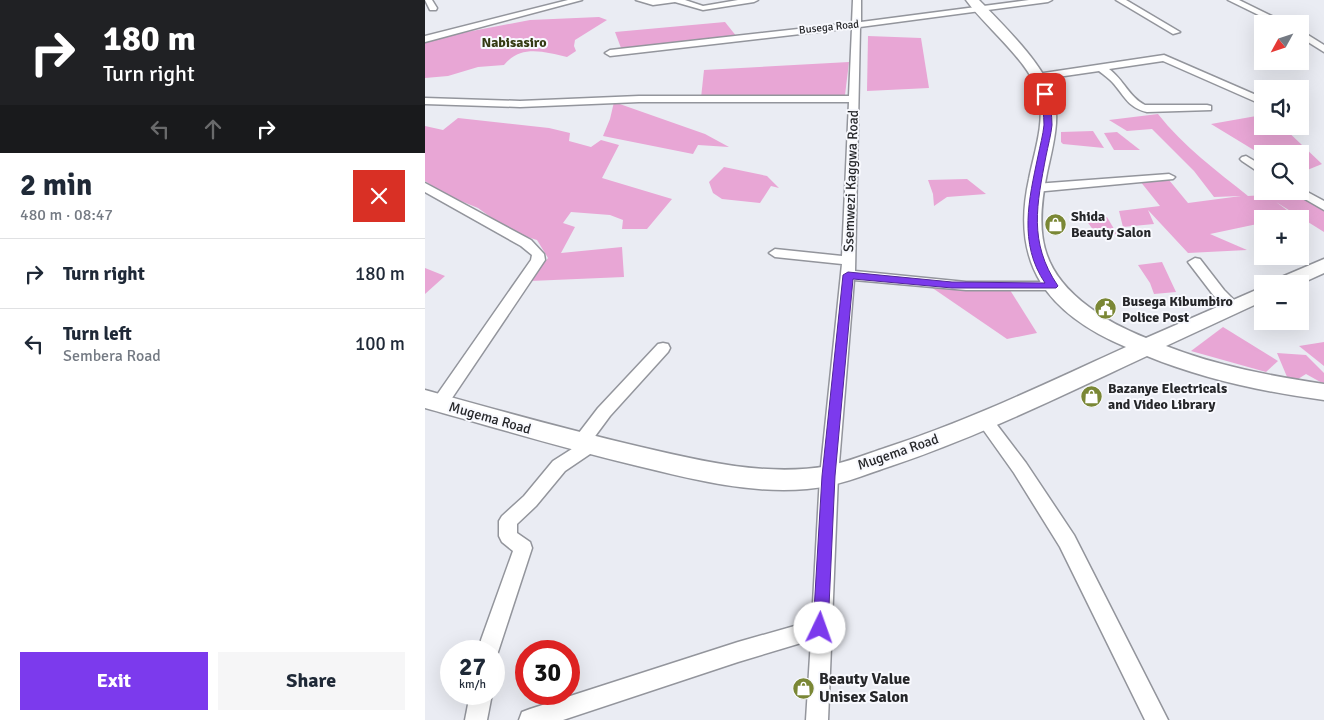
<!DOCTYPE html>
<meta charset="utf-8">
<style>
:root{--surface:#fff;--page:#f6f6f7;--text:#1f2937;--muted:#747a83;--line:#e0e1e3;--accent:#7c3aed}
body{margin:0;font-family:Signika,sans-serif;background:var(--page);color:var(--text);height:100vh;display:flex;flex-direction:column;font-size:19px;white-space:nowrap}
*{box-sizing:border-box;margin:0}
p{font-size:16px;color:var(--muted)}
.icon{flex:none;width:28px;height:28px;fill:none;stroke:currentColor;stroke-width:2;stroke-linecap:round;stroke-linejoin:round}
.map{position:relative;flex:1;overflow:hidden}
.sheet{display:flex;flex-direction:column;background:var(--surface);width:425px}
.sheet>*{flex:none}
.guide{background:#202124;color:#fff;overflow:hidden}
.needle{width:32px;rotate:230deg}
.controls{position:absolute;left:829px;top:15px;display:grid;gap:10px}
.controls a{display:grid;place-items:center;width:55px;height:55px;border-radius:0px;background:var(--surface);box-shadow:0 5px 20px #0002;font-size:25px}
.speed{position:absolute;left:15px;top:640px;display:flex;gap:10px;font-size:25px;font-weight:700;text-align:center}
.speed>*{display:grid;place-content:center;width:65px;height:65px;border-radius:50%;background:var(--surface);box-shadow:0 5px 20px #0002;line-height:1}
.speed small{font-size:12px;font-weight:400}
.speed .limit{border:8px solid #d22;background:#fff;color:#111}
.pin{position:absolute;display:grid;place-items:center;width:42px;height:42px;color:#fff;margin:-21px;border-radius:10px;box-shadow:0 2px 8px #0006}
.me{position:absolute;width:55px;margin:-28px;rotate:3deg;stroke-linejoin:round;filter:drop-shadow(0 0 4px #0008)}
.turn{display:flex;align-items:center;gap:18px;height:105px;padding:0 20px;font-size:22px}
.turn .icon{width:65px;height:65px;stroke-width:2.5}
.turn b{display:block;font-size:35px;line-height:42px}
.lanes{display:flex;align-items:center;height:48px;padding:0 20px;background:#0003;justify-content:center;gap:25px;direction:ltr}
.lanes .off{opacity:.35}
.round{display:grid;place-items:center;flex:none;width:52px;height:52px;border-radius:0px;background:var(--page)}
.headline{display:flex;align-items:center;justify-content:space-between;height:85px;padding:0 20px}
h1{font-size:30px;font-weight:700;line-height:38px}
.button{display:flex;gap:10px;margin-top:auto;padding:10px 20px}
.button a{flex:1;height:58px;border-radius:0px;background:var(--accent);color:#fff;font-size:20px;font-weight:700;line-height:58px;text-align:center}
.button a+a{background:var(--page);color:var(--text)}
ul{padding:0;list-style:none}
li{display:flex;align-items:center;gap:15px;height:70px;padding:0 20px;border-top:1px solid var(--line)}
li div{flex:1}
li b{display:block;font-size:19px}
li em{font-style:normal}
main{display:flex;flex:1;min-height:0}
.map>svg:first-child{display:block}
.green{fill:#e8a6d5}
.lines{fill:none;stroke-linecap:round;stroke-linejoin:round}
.street-casing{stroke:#93959c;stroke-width:3}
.secondary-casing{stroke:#93959c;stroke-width:3}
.street{fill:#fff;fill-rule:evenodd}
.secondary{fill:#fff;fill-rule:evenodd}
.route{fill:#7c3aed;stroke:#51269a}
.labels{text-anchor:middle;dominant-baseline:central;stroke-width:4;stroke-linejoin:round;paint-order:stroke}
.far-street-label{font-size:11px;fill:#252629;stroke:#f8f9fe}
.far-quarter-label{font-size:14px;font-weight:bold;fill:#343a13;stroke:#f8f9fe}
.street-label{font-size:14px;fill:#252629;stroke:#f8f9fe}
.poi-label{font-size:14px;font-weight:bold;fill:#252629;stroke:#f8f9fe;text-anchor:start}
.near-poi-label{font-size:16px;font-weight:bold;fill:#252629;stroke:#f8f9fe;text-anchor:start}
</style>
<main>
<section class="sheet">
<div class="guide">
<div class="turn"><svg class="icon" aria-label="right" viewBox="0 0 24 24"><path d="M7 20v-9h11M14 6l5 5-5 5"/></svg><div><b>180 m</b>Turn right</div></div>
<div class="lanes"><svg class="icon off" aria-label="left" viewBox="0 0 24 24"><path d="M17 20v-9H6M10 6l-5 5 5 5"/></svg><svg class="icon off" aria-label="ahead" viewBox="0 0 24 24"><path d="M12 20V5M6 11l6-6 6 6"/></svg><svg class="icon" aria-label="right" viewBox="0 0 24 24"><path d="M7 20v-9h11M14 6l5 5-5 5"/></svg></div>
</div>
<div class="headline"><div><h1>2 min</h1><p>480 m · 08:47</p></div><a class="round" style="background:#d93025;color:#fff"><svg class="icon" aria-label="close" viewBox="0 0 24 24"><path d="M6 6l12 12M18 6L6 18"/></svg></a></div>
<ul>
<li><svg class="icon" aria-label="right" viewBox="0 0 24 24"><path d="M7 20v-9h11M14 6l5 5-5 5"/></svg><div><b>Turn right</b></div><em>180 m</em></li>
<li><svg class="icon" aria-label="left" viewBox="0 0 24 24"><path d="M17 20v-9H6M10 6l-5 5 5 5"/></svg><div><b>Turn left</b><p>Sembera Road</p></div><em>100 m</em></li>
</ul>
<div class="button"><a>Exit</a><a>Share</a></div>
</section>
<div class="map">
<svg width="899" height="720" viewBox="0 0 899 720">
<rect width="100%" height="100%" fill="#eaecf3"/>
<g class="green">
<path d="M174 17 182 20 150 40 149 46 151 51 142 57C120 52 96 44 79 65L53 67 23 76 0 78V40L105 20Z"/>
<polygon points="300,22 312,37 196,48 190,32"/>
<polygon points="443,36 496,38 504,88 442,91"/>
<polygon points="424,62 420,95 276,98 279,70"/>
<polygon points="189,102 280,134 304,147 273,145 268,154 178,136 185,119"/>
<path d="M733 114C758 146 792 171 823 196L869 193 899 210V232L851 202 870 216 858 219H838L837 223 785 234 822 250 763 253 723 210 729 224 698 227 694 211 735 206 715 181 744 180 763 203 816 196 789 197 769 171 727 129 702 131 684 120Z"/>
<polygon points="837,115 838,126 857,126 897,164 875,173 875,154 837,155 786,124"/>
<polygon points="33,118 124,128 145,133 144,141 166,147 176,140 194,145 177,178 247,199 222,229 197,229 198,220 185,215 146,212 138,223 150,227 136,253 197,247 199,277 105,281 123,258 112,240 86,232 53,208 21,195 0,181 0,126 18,130"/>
<polygon points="668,131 679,148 638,144 636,142 636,132"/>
<polygon points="692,132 715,150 689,150 679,133"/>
<polygon points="299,167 342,176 354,188 346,186 335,203 297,199 288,193 284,182"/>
<polygon points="542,179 561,194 522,197 509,206 508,194 503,180"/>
<polygon points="682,217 692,234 674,238 661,220"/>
<polygon points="737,262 751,292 729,294 725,283 713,265"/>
<polygon points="0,268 20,276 0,294"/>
<polygon points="506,287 585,290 612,333 582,339"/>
<polygon points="798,327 853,361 841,372 766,351"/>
<polygon points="899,342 899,366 874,346"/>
<polygon points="852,353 881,355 899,373 899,384 881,374 865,384"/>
</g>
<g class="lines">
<defs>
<g id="street">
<polygon points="0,0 7,0 12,8 11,10 5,10"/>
<polygon points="143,0 157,0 0,42 0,36"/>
<polygon points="211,0 260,0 278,6 313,0 333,0 329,2 278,10 250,2 228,5"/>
<polygon points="428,0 436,0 436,22 604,0 627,0 623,2 435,27 430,271 541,282 628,282 635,286 628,290 541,290 429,280 413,476 403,720 381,720 386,640 313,662 138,720 94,720 97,712 105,709 313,642 387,621 395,476 417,264 350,257 344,253 350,249 417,256 424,102 214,102 95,107 0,104 0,98 95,101 214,96 424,96 427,28 185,56 180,53 185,50 427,23"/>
<polygon points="691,0 701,0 755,32 748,34"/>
<polygon points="803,0 814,0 863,24 852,24"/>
<polygon points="875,30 899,45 899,52 875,37"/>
<path d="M739 55 838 98V105L738 61 684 69C698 79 705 98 720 105H782L786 106V110L722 112C704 108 700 97 689 84 685 79 679 75 674 71L612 80 607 77 612 74Z"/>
<polygon points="821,156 838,166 838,175 817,161 815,159 817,157"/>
<polygon points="744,174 750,177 748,179 610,192 604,188 610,184"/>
<polygon points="0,183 106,240 119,254 120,260 21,407 15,409 9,407 7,403 9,399 106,260 107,255 96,246 0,192"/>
<polygon points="875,188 899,201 899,210 866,191 875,191"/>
<polygon points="770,258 775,259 799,290 816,307 814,310 804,310 789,296 763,262"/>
<polygon points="238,343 243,344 245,348 243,352 185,416 168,439 171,440 173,445 171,450 140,471 111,506 92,524 92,533 105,542 107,548 71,658 69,659 69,651 54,651 56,640 88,551 77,542 74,536 74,521 77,516 99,496 128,461 150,447 148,443 150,438 173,408 233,344"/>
<polygon points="560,415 566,417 601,463 649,535 743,720 720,720 635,547 589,473 552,421 554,417"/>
<polygon points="45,694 67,694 62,720 40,720"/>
</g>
<g id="secondary">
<path d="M541 0H554C577 24 618 63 628 95 636 119 627 149 622 173 610 232 614 270 664 307 681 320 701 330 721 338L838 287V301L741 346C792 366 846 376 899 384V400C839 392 778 379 722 356 638 395 555 436 466 466 439 475 411 487 382 489 327 494 270 480 217 467 144 450 72 428 0 408V390C72 410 143 430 216 447 276 461 341 477 403 466 422 462 442 454 460 448 543 421 622 383 701 347 623 314 585 265 604 179 609 153 620 123 614 96 606 62 561 28 541 0Z"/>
<polygon points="899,259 899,273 875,284 849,284 852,279"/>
</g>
</defs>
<use href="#street" class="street-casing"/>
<use href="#secondary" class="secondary-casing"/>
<use href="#street" class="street"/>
<use href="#secondary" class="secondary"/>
</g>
<path class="route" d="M620 92 624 94C625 104 627 115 627 125 626 135 623 146 621 156 612 204 603 242 633 286L631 288H527L428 279 410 476 403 628 401 633 395 635 390 633 388 628 397 476 418 275 423 272 527 282 620 283C593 243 604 199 613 156 615 146 618 135 619 125 619 115 617 104 617 94Z"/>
<defs>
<symbol id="shop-disc" viewBox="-11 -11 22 22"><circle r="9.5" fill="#7a8735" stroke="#f8f9fe"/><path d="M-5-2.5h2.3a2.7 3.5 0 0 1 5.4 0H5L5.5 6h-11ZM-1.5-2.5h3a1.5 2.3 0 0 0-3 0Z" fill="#fff"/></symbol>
<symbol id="civic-disc" viewBox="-11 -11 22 22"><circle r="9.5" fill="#7a8735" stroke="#f8f9fe"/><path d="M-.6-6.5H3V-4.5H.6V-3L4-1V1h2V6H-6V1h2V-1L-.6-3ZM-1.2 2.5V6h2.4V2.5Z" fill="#fff"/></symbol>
</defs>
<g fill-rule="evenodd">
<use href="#shop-disc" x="618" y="212" width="25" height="25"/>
<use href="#civic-disc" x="668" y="296" width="25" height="25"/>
<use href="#shop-disc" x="654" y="384" width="25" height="25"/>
<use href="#shop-disc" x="366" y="676" width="25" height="25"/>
</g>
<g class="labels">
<g class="far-street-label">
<text transform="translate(404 27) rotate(-6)">Busega Road</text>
</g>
<g class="far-quarter-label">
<text x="89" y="42">Nabisasiro</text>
</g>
<g class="street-label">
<text transform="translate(426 181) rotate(-88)">Ssemwezi Kaggwa Road</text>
<text transform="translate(65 418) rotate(16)">Mugema Road</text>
<text transform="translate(473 452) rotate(-19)">Mugema Road</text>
</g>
<g class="poi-label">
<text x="646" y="216">Shida<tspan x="646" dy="16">Beauty Salon</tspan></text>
<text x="697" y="301">Busega Kibumbiro<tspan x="697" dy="16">Police Post</tspan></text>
<text x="683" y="388">Bazanye Electricals<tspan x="683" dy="16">and Video Library</tspan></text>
</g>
<g class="near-poi-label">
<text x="394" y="679">Beauty Value<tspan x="394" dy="18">Unisex Salon</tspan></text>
</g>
</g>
</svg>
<div class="controls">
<a><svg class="needle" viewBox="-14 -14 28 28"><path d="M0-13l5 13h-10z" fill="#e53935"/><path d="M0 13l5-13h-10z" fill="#747a83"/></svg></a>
<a><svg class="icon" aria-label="sound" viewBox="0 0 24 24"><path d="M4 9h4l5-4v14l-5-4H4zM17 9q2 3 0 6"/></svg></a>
<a><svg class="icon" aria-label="search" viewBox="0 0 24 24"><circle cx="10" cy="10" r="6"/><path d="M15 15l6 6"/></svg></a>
<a>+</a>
<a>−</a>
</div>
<div class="speed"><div>27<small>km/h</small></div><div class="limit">30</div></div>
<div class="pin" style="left:620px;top:94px;background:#d93025"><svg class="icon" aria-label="arrive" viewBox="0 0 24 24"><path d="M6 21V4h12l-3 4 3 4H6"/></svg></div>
<svg class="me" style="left:395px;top:628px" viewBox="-20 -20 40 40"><circle r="19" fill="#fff"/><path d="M0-13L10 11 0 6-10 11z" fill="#7c3aed"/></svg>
</div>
</main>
